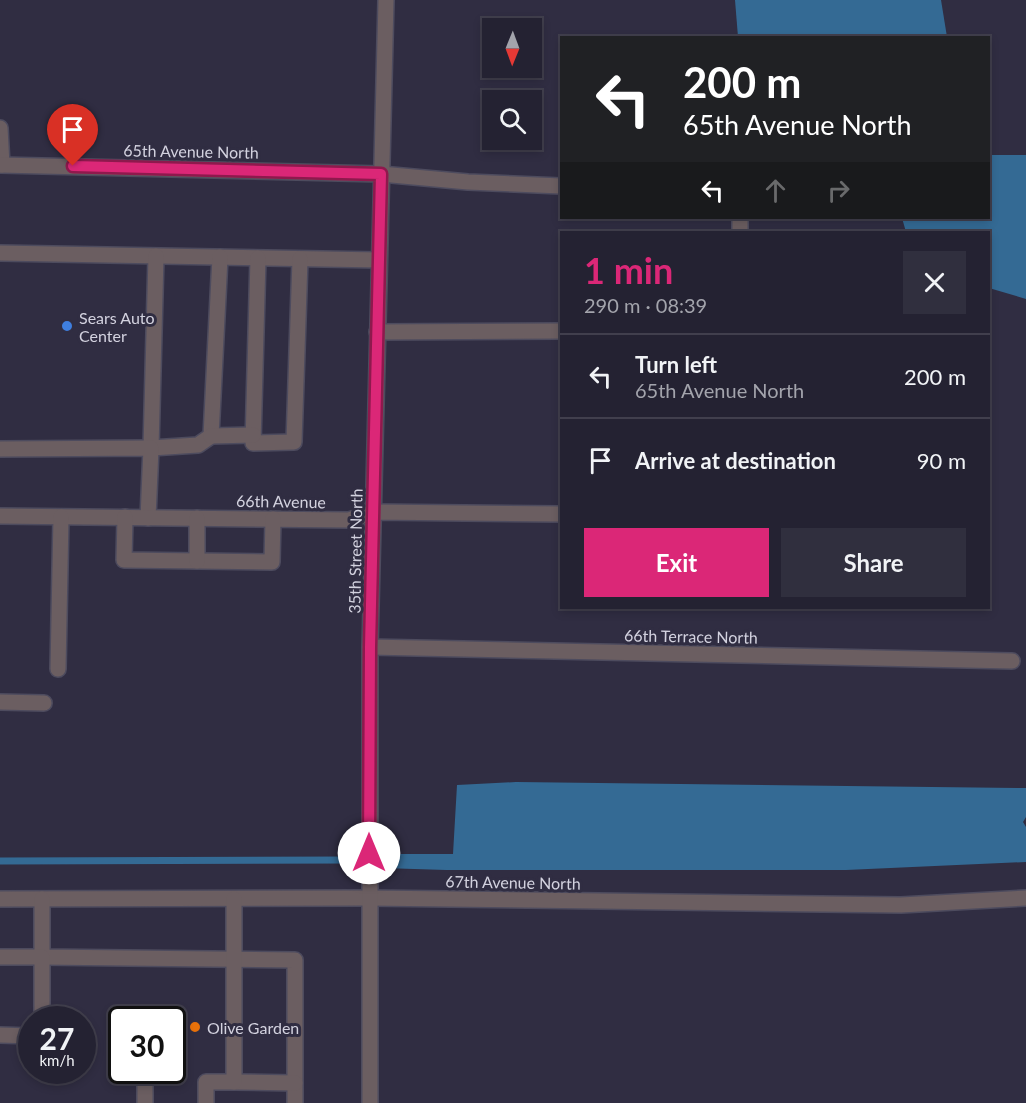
<!DOCTYPE html>
<meta charset="utf-8">
<style>
:root{--surface:#242232;--page:#302f3e;--text:#f1f3f6;--muted:#a3a4ac;--line:#413f4d;--accent:#db2777}
body{margin:0;font-family:Lato,sans-serif;background:var(--page);color:var(--text);height:100vh;display:flex;flex-direction:column;font-size:22px;white-space:nowrap}
*{box-sizing:border-box;margin:0}
p{font-size:20px;color:var(--muted)}
.icon{flex:none;width:33px;height:33px;fill:none;stroke:currentColor;stroke-width:2;stroke-linecap:round;stroke-linejoin:round}
.map{position:relative;flex:1;overflow:hidden}
.details{position:absolute;left:560px;top:231px;width:430px;height:378px;display:flex;flex-direction:column;background:var(--surface);border-radius:0px;box-shadow:0 3px 9px #0003,0 0 0 2px var(--line)}
.details>*{flex:none}
.banner{position:absolute;left:560px;top:36px;width:430px;height:183px;border-radius:0px;box-shadow:0 3px 9px #0003,0 0 0 2px var(--line);background:#202124;color:#fff;overflow:hidden}
.needle{width:39px;rotate:181deg}
.fabs{position:absolute;left:482px;top:18px;display:grid;gap:12px}
.fabs a{display:grid;place-items:center;width:60px;height:60px;border-radius:0px;background:var(--surface);box-shadow:0 3px 9px #0003,0 0 0 2px var(--line);font-size:30px}
.speed{position:absolute;left:18px;top:1006px;display:flex;gap:12px;font-size:30px;font-weight:700;text-align:center}
.speed>*{display:grid;place-content:center;width:78px;height:78px;border-radius:50%;background:var(--surface);box-shadow:0 3px 9px #0003,0 0 0 2px var(--line);line-height:1}
.speed small{font-size:15px;font-weight:400}
.speed .limit{border:3px solid #111;border-radius:9px;background:#fff;color:#111}
.pin{position:absolute;display:grid;place-items:center;width:51px;height:51px;color:#fff;margin:-62px -26px;border-radius:50% 50% 50% 0;rotate:-45deg;box-shadow:0 0 6px #0007}
.pin .icon{rotate:45deg}
.me{position:absolute;width:66px;margin:-33px;rotate:0deg;stroke-linejoin:round;filter:drop-shadow(0 0 4px #0008)}
.turn{display:flex;align-items:center;gap:21px;height:126px;padding:0 24px;font-size:27px}
.turn .icon{width:78px;height:78px;stroke-width:2.5}
.turn b{display:block;font-size:42px;line-height:51px}
.lanes{display:flex;align-items:center;height:57px;padding:0 24px;background:#0003;justify-content:center;gap:30px;direction:ltr}
.lanes .off{opacity:.35}
.round{display:grid;place-items:center;flex:none;width:63px;height:63px;border-radius:0px;background:var(--page)}
.head{display:flex;align-items:center;justify-content:space-between;height:102px;padding:0 24px}
h1{font-size:36px;font-weight:700;line-height:45px;color:var(--accent)}
.primary-button{display:flex;gap:12px;margin-top:auto;padding:12px 24px}
.primary-button a{flex:1;height:69px;border-radius:0px;background:var(--accent);color:#fff;font-size:24px;font-weight:700;line-height:69px;text-align:center}
.primary-button a+a{background:var(--page);color:var(--text)}
ul{padding:0;list-style:none}
li{display:flex;align-items:center;gap:18px;height:84px;padding:0 24px;border-top:2px solid var(--line)}
li div{flex:1}
li b{display:block;font-size:22px}
li em{font-style:normal}
.map>svg:first-child{display:block}
.water{fill:#346a94}
.lines{fill:none;stroke-linecap:round;stroke-linejoin:round}
.stream{stroke:#346a94;stroke-width:7}
.minor-casing{stroke:#4d4b5e;stroke-width:18}
.minor{stroke:#6b5e61;stroke-width:15}
.route-casing{stroke:#8e194d;stroke-width:15}
.route{stroke:#db2777;stroke-width:10}
.shop-dot{fill:#3f7fe0;stroke:#302d42;stroke-width:2}
.food-dot{fill:#e8710a;stroke:#302d42;stroke-width:2}
.labels{text-anchor:middle;dominant-baseline:central;stroke-width:6;stroke-linejoin:round;paint-order:stroke}
.street-label{font-size:16px;fill:#d3d2df;stroke:#302d42}
.poi-label{font-size:16px;fill:#d3d2df;stroke:#302d42;text-anchor:start}
</style>
<div class="map">
<svg width="1026" height="1103" viewBox="0 0 1026 1103">
<rect width="100%" height="100%" fill="#302d42"/>
<g class="water">
<polygon points="735,0 941,0 947,37 738,37"/>
<polygon points="989,155 1026,155 1026,299 989,288 988,232 906,232 902,218 988,218"/>
<polygon points="516,782 1026,788 1026,817 1023,822 1026,827 1026,862 846,870 446,870 382,868 381,854 453,854 457,785"/>
</g>
<g class="lines">
<polyline class="stream" points="0,861 350,860"/>
<defs>
<g id="minor">
<polyline points="0,128 2,165"/>
<polyline points="0,165 381,174 468,182 561,186"/>
<polyline points="740,232 740,218"/>
<polyline points="0,253 379,260"/>
<polyline points="156,256 151,448 198,445 211,436 220,257"/>
<polyline points="258,258 253,443 294,442 300,259"/>
<polyline points="377,332 561,331"/>
<polyline points="211,436 253,435"/>
<polyline points="0,449 151,448 148,518"/>
<polyline points="0,516 349,520 374,512 561,514"/>
<polyline points="125,517 124,560 272,562 273,519"/>
<polyline points="197,561 197,518"/>
<polyline points="370,647 1012,661"/>
<polyline points="58,669 61,517"/>
<polyline points="0,702 44,703"/>
<polyline points="0,899 369,898 901,905 1026,898"/>
<polyline points="42,899 42,957 295,960 295,1103"/>
<polyline points="0,957 42,957 42,1020"/>
<polyline points="0,1035 32,1036"/>
<polyline points="234,1082 295,1083"/>
<polyline points="145,1103 145,1084"/>
<polyline points="206,1103 206,1082 234,1082 234,899"/>
<polyline points="370,1103 370,647 386,0"/>
</g>
</defs>
<use href="#minor" class="minor-casing"/>
<use href="#minor" class="minor"/>
</g>
<g class="lines">
<defs>
<polyline id="route" points="73,166 381,174 370,647 369,853"/>
</defs>
<use href="#route" class="route-casing"/>
<use href="#route" class="route"/>
</g>
<circle class="shop-dot" cx="67" cy="326" r="6"/>
<circle class="food-dot" cx="195" cy="1027" r="6"/>
<g class="labels">
<g class="street-label">
<text transform="translate(191 151) rotate(1)">65th Avenue North</text>
<text transform="translate(281 501) rotate(1)">66th Avenue</text>
<text transform="translate(355 551) rotate(-89)">35th Street North</text>
<text transform="translate(691 636) rotate(1)">66th Terrace North</text>
<text transform="translate(513 882) rotate(1)">67th Avenue North</text>
</g>
<g class="poi-label">
<text x="79" y="317">Sears Auto<tspan x="79" dy="18">Center</tspan></text>
<text x="207" y="1027">Olive Garden</text>
</g>
</g>
</svg>
<div class="fabs">
<a><svg class="needle" viewBox="-14 -14 28 28"><path d="M0-13l5 13h-10z" fill="#e53935"/><path d="M0 13l5-13h-10z" fill="#a3a4ac"/></svg></a>
<a><svg class="icon" aria-label="search" viewBox="0 0 24 24"><circle cx="10" cy="10" r="6"/><path d="M15 15l6 6"/></svg></a>
</div>
<div class="speed"><div>27<small>km/h</small></div><div class="limit">30</div></div>
<div class="pin" style="left:73px;top:166px;background:#d93025"><svg class="icon" aria-label="arrive" viewBox="0 0 24 24"><path d="M6 21V4h12l-3 4 3 4H6"/></svg></div>
<svg class="me" style="left:369px;top:853px" viewBox="-20 -20 40 40"><circle r="19" fill="#fff"/><path d="M0-13L10 11 0 6-10 11z" fill="#db2777"/></svg>
<div class="banner">
<div class="turn"><svg class="icon" aria-label="left" viewBox="0 0 24 24"><path d="M17 20v-9H6M10 6l-5 5 5 5"/></svg><div><b>200 m</b>65th Avenue North</div></div>
<div class="lanes"><svg class="icon" aria-label="left" viewBox="0 0 24 24"><path d="M17 20v-9H6M10 6l-5 5 5 5"/></svg><svg class="icon off" aria-label="ahead" viewBox="0 0 24 24"><path d="M12 20V5M6 11l6-6 6 6"/></svg><svg class="icon off" aria-label="right" viewBox="0 0 24 24"><path d="M7 20v-9h11M14 6l5 5-5 5"/></svg></div>
</div>
<section class="details">
<div class="head"><div><h1>1 min</h1><p>290 m · 08:39</p></div><a class="round"><svg class="icon" aria-label="close" viewBox="0 0 24 24"><path d="M6 6l12 12M18 6L6 18"/></svg></a></div>
<ul>
<li><svg class="icon" aria-label="left" viewBox="0 0 24 24"><path d="M17 20v-9H6M10 6l-5 5 5 5"/></svg><div><b>Turn left</b><p>65th Avenue North</p></div><em>200 m</em></li>
<li><svg class="icon" aria-label="arrive" viewBox="0 0 24 24"><path d="M6 21V4h12l-3 4 3 4H6"/></svg><div><b>Arrive at destination</b></div><em>90 m</em></li>
</ul>
<div class="primary-button"><a>Exit</a><a>Share</a></div>
</section>
</div>
